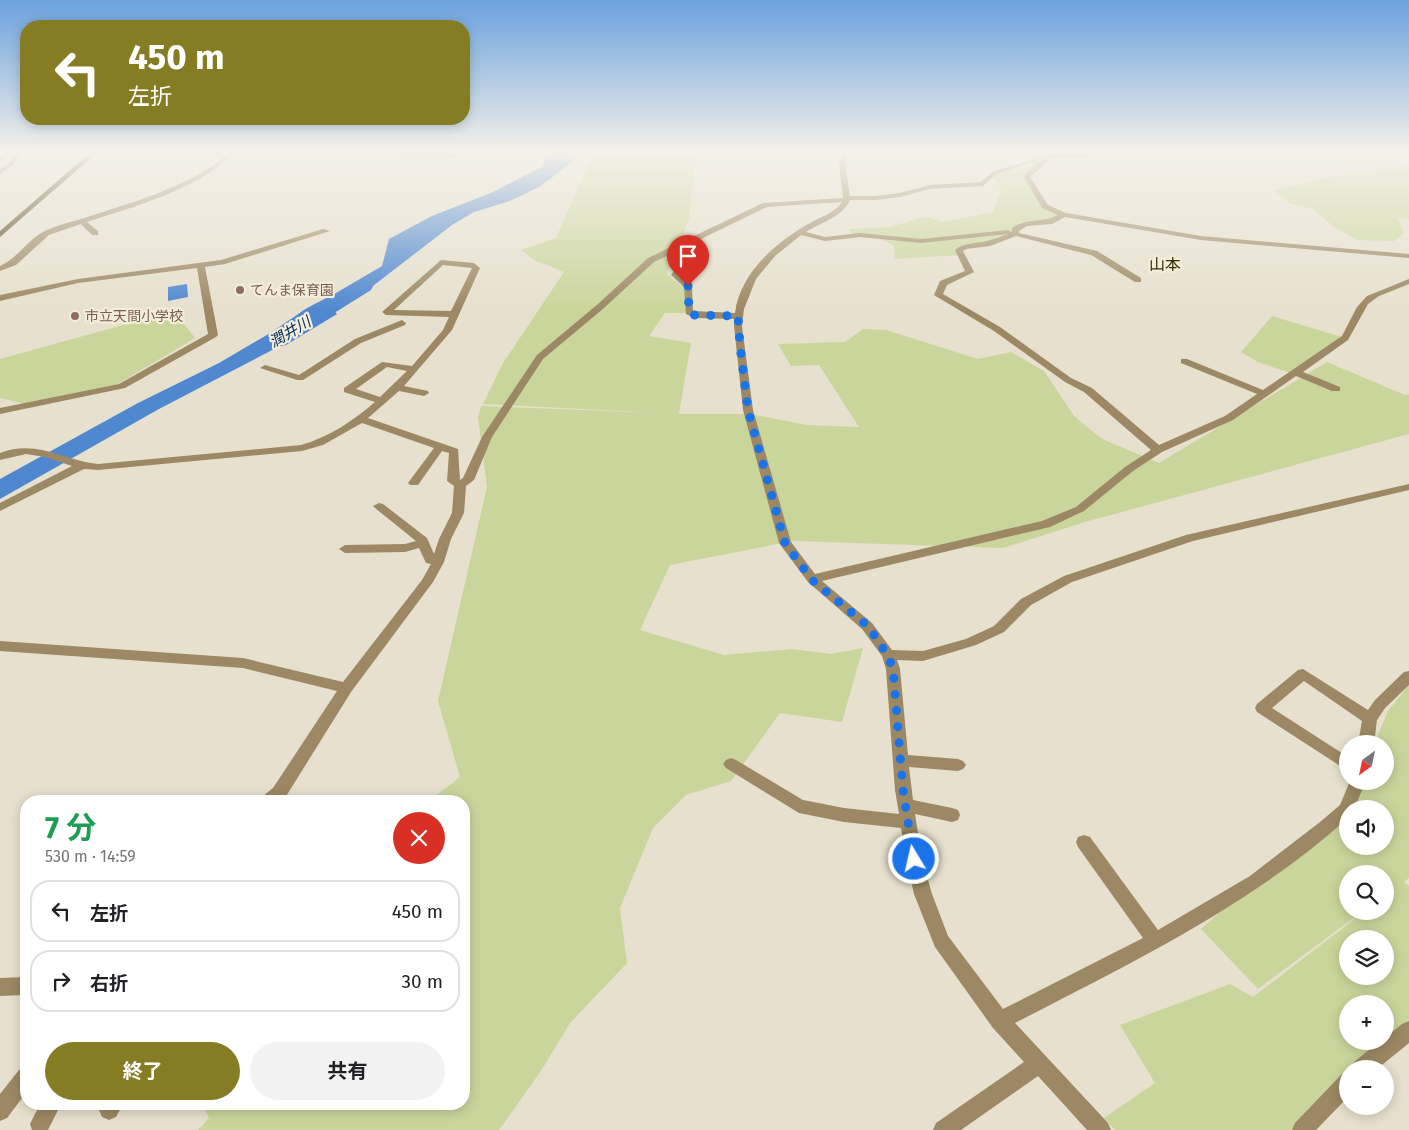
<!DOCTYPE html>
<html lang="ja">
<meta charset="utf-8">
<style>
:root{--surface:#fff;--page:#f2f2f2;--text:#202124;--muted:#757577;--line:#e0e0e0;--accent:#867c23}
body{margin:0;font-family:"Fira Sans","Noto Sans JP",sans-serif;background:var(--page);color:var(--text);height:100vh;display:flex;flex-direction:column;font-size:19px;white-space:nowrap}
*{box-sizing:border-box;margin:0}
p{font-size:16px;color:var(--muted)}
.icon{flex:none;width:28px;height:28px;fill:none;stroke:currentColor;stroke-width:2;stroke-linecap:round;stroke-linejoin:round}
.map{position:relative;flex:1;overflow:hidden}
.drawer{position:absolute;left:20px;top:795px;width:450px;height:315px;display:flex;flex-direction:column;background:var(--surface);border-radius:20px;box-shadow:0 2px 12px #0003}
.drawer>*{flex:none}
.banner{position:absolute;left:20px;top:20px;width:450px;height:105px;border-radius:20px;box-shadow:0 2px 12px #0003;background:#867c23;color:#fff;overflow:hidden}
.needle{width:32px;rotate:213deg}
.fabs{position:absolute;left:1339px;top:735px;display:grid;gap:10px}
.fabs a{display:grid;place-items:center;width:55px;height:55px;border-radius:50%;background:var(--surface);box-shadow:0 2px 12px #0003;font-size:25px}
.pin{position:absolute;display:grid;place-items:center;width:42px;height:42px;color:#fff;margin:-51px -21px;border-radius:50% 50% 50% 0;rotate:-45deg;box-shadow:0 0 5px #0007}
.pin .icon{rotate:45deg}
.me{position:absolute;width:55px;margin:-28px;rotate:351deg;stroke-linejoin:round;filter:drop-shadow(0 0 4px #0008)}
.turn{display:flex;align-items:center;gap:18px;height:105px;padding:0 25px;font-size:22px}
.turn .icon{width:65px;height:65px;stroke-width:2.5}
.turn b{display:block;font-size:35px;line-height:42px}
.round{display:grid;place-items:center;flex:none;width:52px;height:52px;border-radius:26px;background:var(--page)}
.summary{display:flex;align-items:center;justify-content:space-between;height:85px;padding:0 25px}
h1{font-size:30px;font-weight:700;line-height:38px;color:#1e9e55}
.action{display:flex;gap:10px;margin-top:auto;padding:10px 25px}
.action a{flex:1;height:58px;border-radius:30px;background:var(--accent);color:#fff;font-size:20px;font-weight:700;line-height:58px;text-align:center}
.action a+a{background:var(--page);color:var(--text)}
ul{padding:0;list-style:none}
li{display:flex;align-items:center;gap:15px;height:62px;margin:0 10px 8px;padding:0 15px;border:2px solid var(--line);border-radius:20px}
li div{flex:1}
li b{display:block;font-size:19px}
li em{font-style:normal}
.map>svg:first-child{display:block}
.green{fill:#cad59b;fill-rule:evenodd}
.water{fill:#5088d0}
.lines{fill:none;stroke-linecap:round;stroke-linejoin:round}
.stream{stroke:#5088d0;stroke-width:2.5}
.river{fill:#5088d0;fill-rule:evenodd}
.minor{fill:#9c8864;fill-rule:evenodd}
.major{fill:#57431a;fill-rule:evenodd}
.route{stroke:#1a73e8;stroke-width:9;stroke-dasharray:0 16.2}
.education-dot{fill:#8d6e63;stroke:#f4eddb;stroke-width:2}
.labels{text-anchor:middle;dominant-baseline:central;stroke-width:4.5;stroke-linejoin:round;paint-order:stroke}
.far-education-label{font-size:14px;fill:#785e54;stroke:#f4eddb;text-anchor:start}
.far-water-label{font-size:15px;font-style:italic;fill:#0b3260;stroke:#f4eddb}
.far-quarter-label{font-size:16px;fill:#363105;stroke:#f4eddb}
</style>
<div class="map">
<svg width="1409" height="1130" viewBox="0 0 1409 1130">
<rect width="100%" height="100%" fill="#e7e0ce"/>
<g class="green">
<polygon points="595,151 696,151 689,219 667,274 684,288 689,313 665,313 649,336 691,343 679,414 750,414 807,425 859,427 819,365 791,366 778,344 845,342 863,329 886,330 978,359 1011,352 1044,371 1074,416 1102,439 1159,463 1327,362 1405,395 1409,394 1409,434 1085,522 1003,548 793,541 670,565 640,630 724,655 792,649 831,654 863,648 842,722 780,713 731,781 686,795 653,828 620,908 627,963 570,1023 541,1071 499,1130 198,1130 209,1118 202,1104 464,1104 464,801 429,801 460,777 438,701 487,487 478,417 481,406 660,413 483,404 503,363 564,272 534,260 521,250 556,238"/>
<polygon points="1041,157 1047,160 1027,177 1045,206 1064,215 1032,222 1002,239 959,250 961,255 895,259 894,246 873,235 852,234 849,229 891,227 919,218 927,217 943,222 993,212 1001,191 993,175"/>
<path d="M1409 166V219L1397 217 1404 233 1394 241 1357 240 1334 227 1313 209 1289 203 1274 191C1318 177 1364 171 1409 166Z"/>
<polygon points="174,311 195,338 116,385 25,404 0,398 0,359"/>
<polygon points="1272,316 1345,338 1290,373 1258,362 1241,352"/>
<path d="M1409 685V878L1404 882 1409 886V1020L1385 1041V1004H1348V1041H1384L1352 1069H1348L1347 1072 1330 1087 1291 1130H1115L1104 1118 1155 1083 1120 1025 1230 984 1253 997 1365 911H1385V874H1348V911H1363L1258 989 1201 929 1353 794 1359 781H1385V744H1374L1388 711ZM1348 809H1385V846H1348ZM1348 939H1385V976H1348Z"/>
</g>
<g class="water">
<polygon points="559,151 580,151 570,164 539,187 510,201 474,212 452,225 369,289 331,307 337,314 286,345 278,347 159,409 0,499 0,479 138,403 219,363 272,332 307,308 336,293 382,266 389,239 432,216 493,192 542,167 545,157"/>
<polygon points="187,284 188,297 168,301 168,287"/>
</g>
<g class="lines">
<polyline class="stream" points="0,160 12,151"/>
<polygon class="river" points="365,281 371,282 373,286 371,290 307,330 301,331 295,330 292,326 295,322 359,282"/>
<g class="minor">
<polygon points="16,151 22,151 13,165 0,174 0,169 9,163"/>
<path d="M259 151 460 153 463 155 460 157 233 155C193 191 138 205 87 222L98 231V235H92L81 224 49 235 16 265 0 271V266C18 258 28 239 45 231 57 225 72 222 84 218 130 203 190 187 226 155L95 154 92 151Z"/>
<path d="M842 151H848L845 164 850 196H875L900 193 930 185 981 182 992 172 1031 160 1039 155 1032 151H1041L1046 154 1117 151 1085 157 1052 158 1030 177 1048 205 1066 213 1201 236 1409 254V258L1201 240 1065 217 1052 224 1027 226 1019 231V233L1097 251 1141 278V282H1135L1091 255 1016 236 990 246 966 249 963 251 974 272 947 285 943 294 1000 327 1071 378 1092 388 1159 445 1225 416 1257 394 1181 363V359H1187L1263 390 1342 336 1357 307 1367 296 1409 279V284L1379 296 1368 304 1348 340 1303 372 1340 387V391H1332L1296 376 1233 420 1162 452 1133 471 1084 511 1050 527 822 581 872 623 892 650 923 651 966 639 994 626 1021 599 1064 576 1186 535 1409 484V490L1193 541 1072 582 1031 605 1004 632 976 645 923 661 897 660 900 669 908 755 958 759 963 761 966 765 963 769 958 771 909 767 913 800 952 808 958 810 960 815 958 820 952 822 915 814 922 859 932 894 948 936 1003 1009 1143 938 1078 847 1076 842 1078 837 1084 835 1090 837 1158 930 1250 876 1320 822 1340 805 1350 781H1366L1354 809H1348V818C1250 906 1131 963 1015 1023L1108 1123 1111 1130H1087L1038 1076 961 1130H933L936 1123 1024 1062 993 1028 935 947 914 894 906 859 901 828 844 822 799 813 726 768 723 764 726 760 731 758 736 760 803 800 844 808 899 814 895 790 886 669 882 656 862 629 808 582 779 543 743 410 734 326V319L694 318 686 314 684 287 671 275 676 268 669 262 667 256 654 262 604 308 543 359 492 437 474 480 466 486 464 513 451 539 444 562 433 582 351 692 285 798 280 801H261L263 796 273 788 337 691 243 668 0 651V641L243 658 343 682 422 580 431 564 426 563 419 548 405 552 345 553 339 549 345 545 405 544 416 541 375 508 373 506 379 503 383 504 427 538 434 554 439 539 452 513 454 486 447 481 449 453 442 451 418 485H410L408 483 434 448 362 423 323 445 302 451 98 470 84 469 0 511V503L72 466 45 457 26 454 0 460V453C37 439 62 460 98 464L301 445C329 437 353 421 375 402L344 392V388L382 362 412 366 443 330 449 317 386 315 382 312 441 260 474 263 480 268 452 330 404 386 428 391 429 393 424 396 399 391 368 418 458 449 460 480 463 478 482 437 537 355 598 304 648 258 763 203 843 198 839 164ZM1044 158 1026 173 1024 177 1042 208 1058 215C1043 223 1025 218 1012 228V232L1008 230 921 239 860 233 825 237 806 232C820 223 844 216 850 200H875L900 197 930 189 983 186 996 174ZM842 202C835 213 820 217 810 223 776 242 740 273 735 313L693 311 692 286 679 275 684 268 676 259 674 252 767 207ZM1008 234C1001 237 994 239 987 241 976 244 964 242 955 250L965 271 940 281 934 295 994 331 1065 382 1084 392 1151 450 1125 467 1076 507 1042 521 815 574 791 542 753 410 742 326 744 309 756 279 775 256 801 235 825 241 860 237 921 243ZM443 265 472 268 451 311 394 310ZM387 367 407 371 380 397 356 389Z"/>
<polygon points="323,229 330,231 225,264 205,267 218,335 216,337 125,388 0,414 0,408 119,384 208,334 197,268 78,283 0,301 0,295 78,279 221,260"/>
<polygon points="402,320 406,323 405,325 361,343 303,380 297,380 260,368 265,365 299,375 355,339"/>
<polygon points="1303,669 1368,710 1375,700 1404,672 1409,671 1409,685 1385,708 1377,720 1374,744 1358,744 1362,721 1304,681 1272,708 1348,757 1348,771 1257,712 1255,708 1257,704 1298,670"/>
<polygon points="26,977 26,995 0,996 0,978"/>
<polygon points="1409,1021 1409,1043 1377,1069 1351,1069 1354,1062 1380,1041 1385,1041 1385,1038 1402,1024"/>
<polygon points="26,1067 26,1093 7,1118 0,1121 0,1094 19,1070"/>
<polygon points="1348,1072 1348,1097 1316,1130 1292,1130 1295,1123 1341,1075"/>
<polygon points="40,1104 61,1104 48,1130 32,1130 30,1124"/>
<polygon points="101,1104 123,1104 116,1117 109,1120 102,1117 99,1110"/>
</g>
<polygon class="major" points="92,151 99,151 0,237 0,231"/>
</g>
<linearGradient id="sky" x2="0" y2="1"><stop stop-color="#6ba2de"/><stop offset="0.49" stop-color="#f4f1e9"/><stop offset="1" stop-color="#f4f1e9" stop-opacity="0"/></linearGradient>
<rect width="1409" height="310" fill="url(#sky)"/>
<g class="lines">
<polyline class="route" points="688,286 689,312 694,315 738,316 740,346 748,410 785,543 812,580 868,626 888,656 893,669 903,790 914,859"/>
</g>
<g class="education-dot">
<circle cx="240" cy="290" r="5"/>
<circle cx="75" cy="316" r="5"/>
</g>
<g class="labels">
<g class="far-education-label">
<text x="250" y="290">てんま保育園</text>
<text x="85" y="316">市立天間小学校</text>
</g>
<g class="far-water-label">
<text transform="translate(290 332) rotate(-31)">潤井川</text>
</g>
<g class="far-quarter-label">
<text x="1165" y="264">山本</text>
</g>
</g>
</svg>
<div class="fabs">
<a><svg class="needle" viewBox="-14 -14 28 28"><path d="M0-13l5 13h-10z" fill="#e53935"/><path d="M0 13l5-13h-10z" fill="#757577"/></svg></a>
<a><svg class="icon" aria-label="sound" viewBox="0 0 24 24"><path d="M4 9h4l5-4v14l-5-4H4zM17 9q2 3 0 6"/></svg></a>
<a><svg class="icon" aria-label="search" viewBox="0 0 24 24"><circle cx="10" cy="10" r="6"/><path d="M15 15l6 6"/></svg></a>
<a><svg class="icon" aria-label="layers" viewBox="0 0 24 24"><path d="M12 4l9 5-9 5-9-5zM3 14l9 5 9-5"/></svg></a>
<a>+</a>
<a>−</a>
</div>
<div class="pin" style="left:688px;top:286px;background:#d93025"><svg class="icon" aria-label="arrive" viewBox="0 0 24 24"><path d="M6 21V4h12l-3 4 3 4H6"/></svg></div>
<svg class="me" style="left:914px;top:859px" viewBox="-20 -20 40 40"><circle r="17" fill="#1a73e8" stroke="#fff" stroke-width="3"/><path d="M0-11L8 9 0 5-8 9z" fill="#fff"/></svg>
<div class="banner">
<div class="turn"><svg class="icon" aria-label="left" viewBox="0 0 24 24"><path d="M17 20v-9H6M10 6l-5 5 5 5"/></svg><div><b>450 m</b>左折</div></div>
</div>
<section class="drawer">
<div class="summary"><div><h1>7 分</h1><p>530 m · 14:59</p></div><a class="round" style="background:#d93025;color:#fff"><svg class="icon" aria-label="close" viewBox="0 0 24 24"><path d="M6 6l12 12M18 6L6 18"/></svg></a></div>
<ul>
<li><svg class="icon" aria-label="left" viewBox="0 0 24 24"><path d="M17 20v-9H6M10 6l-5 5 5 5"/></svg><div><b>左折</b></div><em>450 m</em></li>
<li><svg class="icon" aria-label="right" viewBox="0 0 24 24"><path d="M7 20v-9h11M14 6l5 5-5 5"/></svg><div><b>右折</b></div><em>30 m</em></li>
</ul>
<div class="action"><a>終了</a><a>共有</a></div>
</section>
</div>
